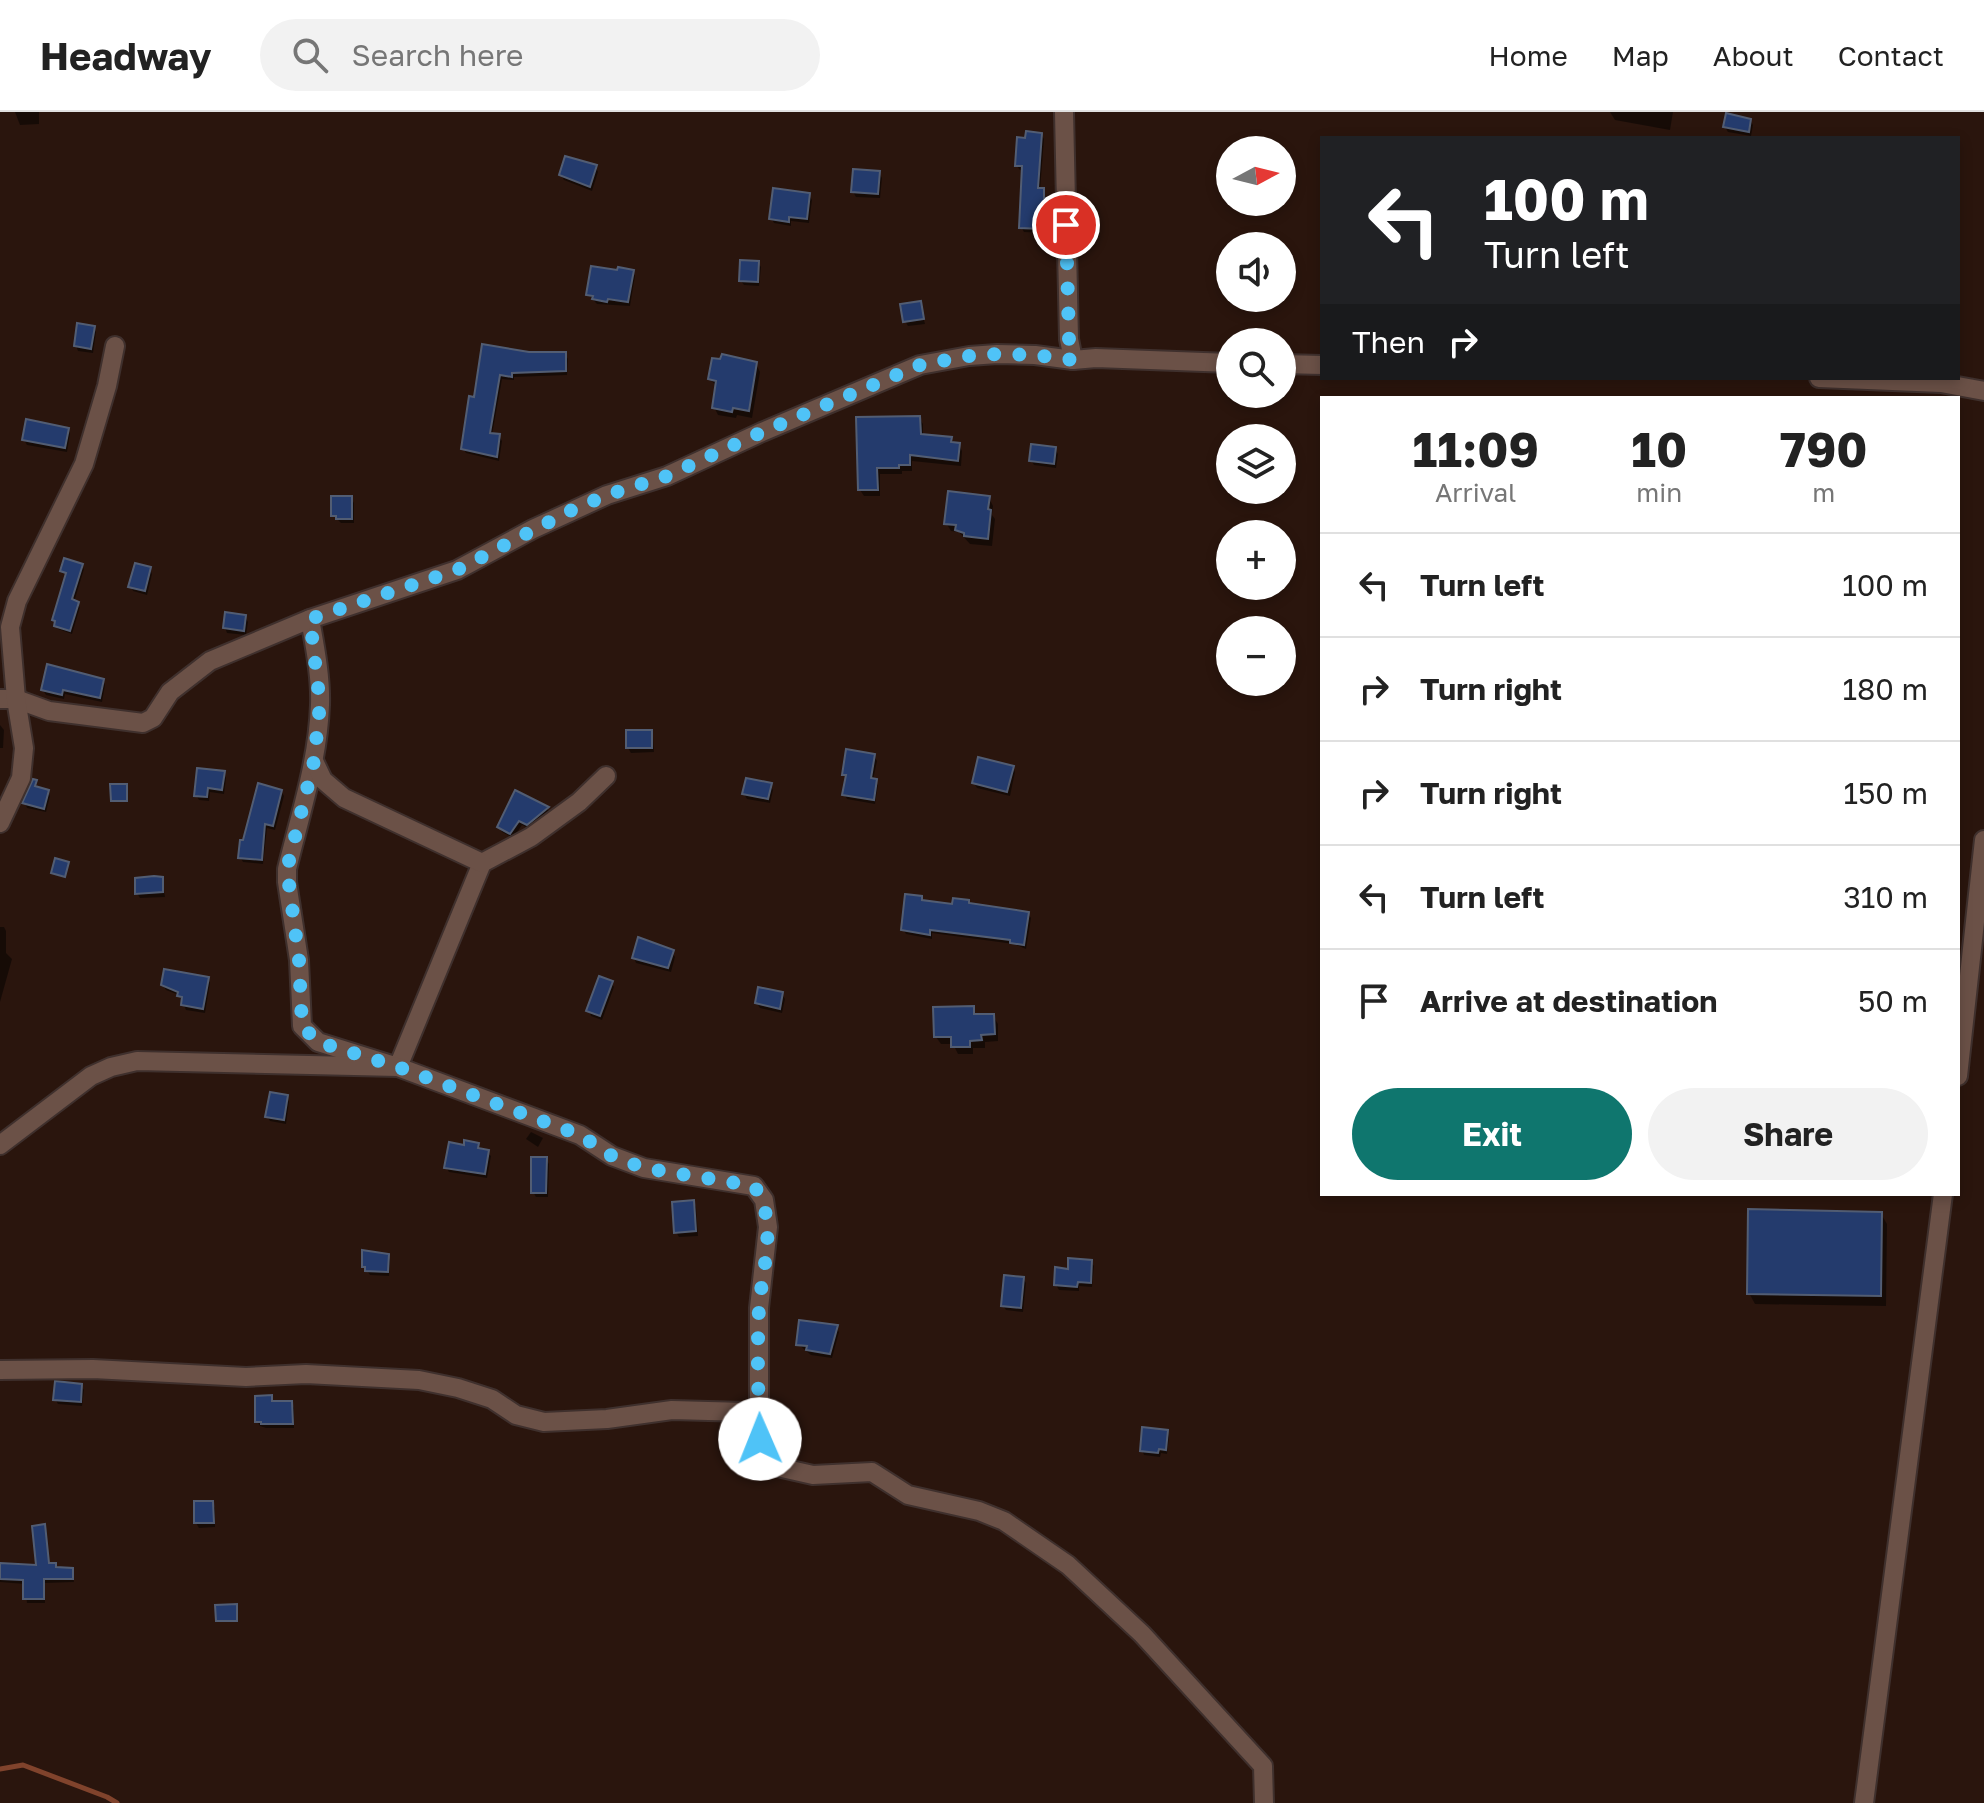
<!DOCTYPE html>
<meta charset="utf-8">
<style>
:root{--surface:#fff;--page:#f2f2f2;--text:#222;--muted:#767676;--line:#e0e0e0;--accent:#0f766e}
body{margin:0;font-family:"Golos Text",sans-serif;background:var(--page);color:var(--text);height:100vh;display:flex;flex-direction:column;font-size:30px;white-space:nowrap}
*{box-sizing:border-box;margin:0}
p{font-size:26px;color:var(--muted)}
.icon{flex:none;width:44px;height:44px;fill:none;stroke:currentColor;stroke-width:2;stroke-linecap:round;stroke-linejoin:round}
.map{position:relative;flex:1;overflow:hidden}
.details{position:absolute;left:1320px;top:284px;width:640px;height:800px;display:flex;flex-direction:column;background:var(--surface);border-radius:0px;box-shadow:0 4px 12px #0003}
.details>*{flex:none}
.hud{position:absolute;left:1320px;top:24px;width:640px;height:244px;border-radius:0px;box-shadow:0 4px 12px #0003;background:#202124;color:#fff;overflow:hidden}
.needle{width:52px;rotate:83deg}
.tools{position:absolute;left:1216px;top:24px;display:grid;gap:16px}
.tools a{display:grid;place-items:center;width:80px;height:80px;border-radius:50%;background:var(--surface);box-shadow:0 4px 12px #0003;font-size:40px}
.pin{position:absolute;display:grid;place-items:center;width:68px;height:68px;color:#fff;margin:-34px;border:4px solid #fff;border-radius:50%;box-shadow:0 2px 8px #0007}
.me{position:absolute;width:88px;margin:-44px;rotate:359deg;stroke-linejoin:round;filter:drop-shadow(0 0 6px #0008)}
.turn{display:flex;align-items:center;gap:28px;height:168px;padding:0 32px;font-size:36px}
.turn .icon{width:104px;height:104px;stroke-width:2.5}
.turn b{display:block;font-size:56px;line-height:68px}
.then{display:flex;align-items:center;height:76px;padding:0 32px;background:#0003;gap:16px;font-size:30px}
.eta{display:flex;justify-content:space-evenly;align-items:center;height:136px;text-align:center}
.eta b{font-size:48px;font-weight:700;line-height:56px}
.action{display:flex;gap:16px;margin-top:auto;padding:16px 32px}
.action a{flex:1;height:92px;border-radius:48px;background:var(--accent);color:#fff;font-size:32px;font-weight:700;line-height:92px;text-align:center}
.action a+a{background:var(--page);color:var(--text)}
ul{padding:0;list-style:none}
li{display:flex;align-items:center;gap:24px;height:104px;padding:0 32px;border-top:2px solid var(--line)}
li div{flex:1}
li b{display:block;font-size:30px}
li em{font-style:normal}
header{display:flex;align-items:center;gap:48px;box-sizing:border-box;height:112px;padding:0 40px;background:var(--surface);border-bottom:2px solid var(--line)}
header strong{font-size:38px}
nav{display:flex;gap:44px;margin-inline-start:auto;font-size:28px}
.search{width:560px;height:72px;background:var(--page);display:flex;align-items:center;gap:20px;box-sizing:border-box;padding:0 28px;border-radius:44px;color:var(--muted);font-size:30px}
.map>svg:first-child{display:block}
.shadow{fill:#0007}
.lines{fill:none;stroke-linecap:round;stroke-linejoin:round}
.stream{stroke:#80432c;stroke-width:5}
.building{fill:#243b6d;stroke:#525d73;stroke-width:2}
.street-casing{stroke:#3f302d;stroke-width:22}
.street{stroke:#6b5147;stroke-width:18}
.route{stroke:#4fc3f7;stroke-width:14;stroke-dasharray:0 25.2}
</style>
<header>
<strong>Headway</strong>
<div class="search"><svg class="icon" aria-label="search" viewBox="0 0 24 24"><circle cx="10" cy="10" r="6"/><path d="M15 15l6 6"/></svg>Search here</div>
<nav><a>Home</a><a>Map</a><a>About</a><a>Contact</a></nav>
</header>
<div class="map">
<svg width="1984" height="1691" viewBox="0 0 1984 1691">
<rect width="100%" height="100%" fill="#2a150d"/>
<g class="shadow">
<polygon points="15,0 39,0 39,12 20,13"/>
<polygon points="1610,0 1673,0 1670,18 1615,8"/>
<polygon points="1750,8 1753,13 1751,24 1728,20 1725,15"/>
<polygon points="1041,22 1044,27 1040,78 1050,93 1050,108 1045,108 1044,121 1024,120 1021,115 1023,58 1020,58 1017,54"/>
<polygon points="596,55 598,60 592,79 564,68 561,63"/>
<polygon points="879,61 882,66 880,86 856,85 853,80"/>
<polygon points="809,83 812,88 809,111 791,109 791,114 774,111 771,106"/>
<polygon points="758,151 761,155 759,174 744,173 741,169"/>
<polygon points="633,160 635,164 630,194 597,192 588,182"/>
<polygon points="920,192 925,212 908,214 905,209"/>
<polygon points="93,215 96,220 93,241 78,239 76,234"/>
<polygon points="484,234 529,242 565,242 568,247 567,263 514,265 514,268 502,267 492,323 499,324 502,329 499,349 466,341 463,336 475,287"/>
<polygon points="756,252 760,260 752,306 737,303 736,306 718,303 714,295 717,275 710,267"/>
<polygon points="919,306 923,312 923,325 951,327 954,332 959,333 962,339 961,354 912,349 912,359 902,359 902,362 880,362 880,384 864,384 860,378 858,307"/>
<polygon points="68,317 70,322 67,340 27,333 24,328"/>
<polygon points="1055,337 1058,342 1056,356 1034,353 1031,348"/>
<polygon points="351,386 354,391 354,411 341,411 333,403"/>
<polygon points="989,386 993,394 992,403 995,407 992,434 970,432 959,420 951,419 946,411"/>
<polygon points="82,454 84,457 74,490 80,495 72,522 58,517 54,508 68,463 62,458"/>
<polygon points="150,457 152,462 147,483 133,479 131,474"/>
<polygon points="245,505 248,510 246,523 227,521 225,516"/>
<polygon points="103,569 105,573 102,590 65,582 64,587 46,583 43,578"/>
<polygon points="0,613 4,618 3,636 0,636"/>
<polygon points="651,620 653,625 654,640 631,641 628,636"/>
<polygon points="874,644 877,649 873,668 878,673 875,692 847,687 844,682 847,667 844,662"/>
<polygon points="1013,655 1015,660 1010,684 977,676 974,671"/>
<polygon points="223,661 226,666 224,682 210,680 209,689 199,688 196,683"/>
<polygon points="770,673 773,678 770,691 747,687 744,682"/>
<polygon points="47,679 50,684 46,700 27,696 25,691"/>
<polygon points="281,679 284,684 275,718 267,716 263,752 243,750 240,745"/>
<polygon points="516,680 547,696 550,701 530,717 522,713 513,726 502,720 499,715"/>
<polygon points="162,767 165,785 140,786 137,781"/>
<polygon points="921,786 923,790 1028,802 1031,806 1026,837 1014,832 932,821 932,827 906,822 903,817"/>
<polygon points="0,815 4,815 6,819 6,841 12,847 0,890"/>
<polygon points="672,840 675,845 671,860 636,851 634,846"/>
<polygon points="207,866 210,871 205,901 186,898 179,883 166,878 163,873"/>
<polygon points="611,870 614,875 602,908 591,904 589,899"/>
<polygon points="782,882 785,887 782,901 760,896 757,891"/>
<polygon points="972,896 977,904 993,904 998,912 998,929 985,930 985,936 973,936 973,942 958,942 953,932 941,932 936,925"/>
<polygon points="287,985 289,990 286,1012 270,1009 267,1004"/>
<polygon points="531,1020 543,1026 538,1035 526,1027"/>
<polygon points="477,1033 491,1044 487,1066 449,1060 446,1055 465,1035"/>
<polygon points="546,1047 549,1052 548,1085 536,1085 533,1080"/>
<polygon points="693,1091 696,1095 698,1124 679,1125 676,1120"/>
<polygon points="1881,1102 1887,1112 1886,1194 1755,1192 1749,1181"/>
<polygon points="387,1144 390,1148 389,1164 370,1163 364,1154"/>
<polygon points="1091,1150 1094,1154 1092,1175 1079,1174 1079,1179 1059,1178 1056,1173 1070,1159"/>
<polygon points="1023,1166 1026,1171 1023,1200 1006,1198 1003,1194"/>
<polygon points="836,1215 839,1220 832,1246 811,1243 798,1232"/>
<polygon points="81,1274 84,1278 82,1294 58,1292 55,1287"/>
<polygon points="271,1285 274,1291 291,1291 294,1296 294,1316 266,1316 260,1314 257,1309"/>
<polygon points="737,1314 742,1343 730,1344 727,1340"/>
<polygon points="1167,1320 1169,1325 1167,1342 1161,1341 1160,1345 1144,1343 1142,1338"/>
<polygon points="212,1391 215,1396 215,1415 199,1416 196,1411"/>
<polygon points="44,1414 50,1453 55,1453 58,1457 72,1458 74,1470 45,1471 45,1491 27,1491 25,1472 0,1470 0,1453 38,1456"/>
</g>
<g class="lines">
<polyline class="stream" points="0,1657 23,1653 107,1685 117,1691"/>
</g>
<g class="building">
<polygon points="1726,1 1751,7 1749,20 1723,15"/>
<polygon points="1026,19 1042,21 1038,76 1044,76 1044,86 1049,86 1048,104 1043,104 1043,117 1019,116 1022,54 1015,54 1017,25 1025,26"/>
<polygon points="565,44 597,53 590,75 559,63"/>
<polygon points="853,57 880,59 878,82 851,80"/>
<polygon points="773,76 810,81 807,107 789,105 789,110 769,107"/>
<polygon points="740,148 759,149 758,170 739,169"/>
<polygon points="591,154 617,158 618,155 634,158 628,190 608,187 607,190 592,187 593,184 586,183"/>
<polygon points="921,189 924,207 903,210 900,192"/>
<polygon points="77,211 95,214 91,237 74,234"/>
<polygon points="482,232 529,240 566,240 566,259 512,261 512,265 500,263 490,321 500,322 497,345 461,337 469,284 474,285"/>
<polygon points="722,242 757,250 749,299 733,296 732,300 712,296 716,269 708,267 712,246 720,247"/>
<polygon points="920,304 921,322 952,325 951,330 960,331 958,349 910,343 910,353 899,353 899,356 877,356 878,378 858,378 856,305"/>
<polygon points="26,307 69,316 65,336 22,328"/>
<polygon points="1031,332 1056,335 1054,352 1029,349"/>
<polygon points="948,379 990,384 988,397 991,398 988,427 964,424 964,421 955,418 956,413 944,412"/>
<polygon points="331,384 352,384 352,407 336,407 336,404 331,404"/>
<polygon points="64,446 83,452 72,487 79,490 70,519 54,514 55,509 52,508 66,461 60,459"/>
<polygon points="135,451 151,455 145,479 128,475"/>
<polygon points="225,500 246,503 244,519 223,516"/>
<polygon points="47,552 104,567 100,586 63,578 62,583 41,578"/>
<rect x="626" y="618" width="26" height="18"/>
<polygon points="846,637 875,642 871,666 877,667 874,688 842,683 846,663 842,663"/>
<polygon points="978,645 1014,654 1007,680 972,671"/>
<polygon points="197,656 225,659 222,678 208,676 207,685 194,684"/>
<polygon points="746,666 772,671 768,687 742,682"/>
<polygon points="33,667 37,668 35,674 49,678 44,697 22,691"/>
<polygon points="258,671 282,678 273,714 265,712 262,748 238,746 240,728 243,728"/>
<polygon points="110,672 127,672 127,689 111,689"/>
<polygon points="515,678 549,695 527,713 519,709 510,722 497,715"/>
<polygon points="55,746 69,750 65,765 51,761"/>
<polygon points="154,764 163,765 163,780 135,782 135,766"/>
<polygon points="905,782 922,784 922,788 952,792 953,786 969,788 969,791 1029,800 1024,833 1010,831 1010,828 930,818 930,823 901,818"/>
<polygon points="638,825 674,838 668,856 632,846"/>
<polygon points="164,857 209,865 203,897 181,893 182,885 177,884 178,880 161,873"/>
<polygon points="599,864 613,869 600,904 586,899"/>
<polygon points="758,875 783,880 780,897 755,891"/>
<polygon points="974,894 974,902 994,902 995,922 981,923 982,928 970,929 970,935 951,935 951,925 934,925 933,895"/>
<polygon points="270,980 288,983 284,1008 265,1005"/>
<polygon points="464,1028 479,1031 478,1036 489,1038 485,1062 444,1056 449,1030 464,1033"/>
<polygon points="531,1045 547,1045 546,1081 531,1081"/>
<polygon points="694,1088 696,1119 674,1121 672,1090"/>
<polygon points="1748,1097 1882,1100 1881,1184 1747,1182"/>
<polygon points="362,1138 389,1142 388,1160 365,1159 365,1155 362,1155"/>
<polygon points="1068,1146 1092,1148 1091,1171 1078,1170 1077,1175 1054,1173 1055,1155 1068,1157"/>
<polygon points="1004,1163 1024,1165 1021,1196 1001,1194"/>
<polygon points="799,1208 838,1213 830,1242 806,1238 807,1234 796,1233"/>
<polygon points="55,1269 82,1272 81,1290 53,1288"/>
<polygon points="272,1283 272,1289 292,1289 293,1312 261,1312 261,1310 255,1310 255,1284"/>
<polygon points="738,1312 740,1339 725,1340 723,1313"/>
<polygon points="1142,1315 1168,1318 1166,1338 1159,1337 1158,1341 1140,1339"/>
<polygon points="194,1389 213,1389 214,1411 194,1411"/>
<polygon points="45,1412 49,1451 56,1451 56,1455 73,1456 73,1467 44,1467 44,1487 23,1487 23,1468 0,1467 0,1451 36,1453 32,1414"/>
<polygon points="237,1492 237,1509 216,1509 215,1493"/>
</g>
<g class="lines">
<defs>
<g id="street">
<polyline points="1064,0 1069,227 1073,248"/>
<polyline points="1282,252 1322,253"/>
<polyline points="1819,266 1941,271 1984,279"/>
<path d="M310 507C315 535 321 565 320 593 318 649 300 703 287 757V770L299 848 302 914 318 930 398 955 482 751 531 725 579 690 606 664"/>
<polyline points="0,587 16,587 49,599 143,611 153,606 170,580 210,549 310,507 457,458 533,417 607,383 667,364 762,320 920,253 969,244 997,242 1035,243 1073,248 1096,246 1230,251"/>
<polyline points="314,649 323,668 344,686 482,751"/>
<polyline points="0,711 21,666 24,636 16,587 10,515 17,489 84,352 107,274 115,234"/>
<polyline points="1958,964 1984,728"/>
<polyline points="0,1033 91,964 111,955 137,949 398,955 580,1023 612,1044 644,1056 754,1074 764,1088 768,1115 759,1196 759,1306 763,1341 782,1356 813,1363 872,1360 908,1383 979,1399 1004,1409 1068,1453 1142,1522 1263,1654 1264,1691"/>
<polyline points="0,1258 93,1257 246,1265 306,1262 419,1268 458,1276 492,1287 516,1303 544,1310 607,1307 672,1298 745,1300 759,1306"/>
<polyline points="1864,1691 1943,1082"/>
</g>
</defs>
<use href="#street" class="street-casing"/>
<use href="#street" class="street"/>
</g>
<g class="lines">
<path class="route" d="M760 1327C758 1284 757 1239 759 1196 762 1156 779 1109 754 1074L644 1056 612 1044 580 1023 398 955 318 930 302 914 299 848 287 757 314 649 320 592 310 507 457 458 570 399 607 383 667 364 762 320 920 253 969 244 997 242 1035 243 1073 248 1069 227 1066 113"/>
</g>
</svg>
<div class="tools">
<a><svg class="needle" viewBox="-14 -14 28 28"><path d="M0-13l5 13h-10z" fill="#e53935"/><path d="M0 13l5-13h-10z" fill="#767676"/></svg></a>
<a><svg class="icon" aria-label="sound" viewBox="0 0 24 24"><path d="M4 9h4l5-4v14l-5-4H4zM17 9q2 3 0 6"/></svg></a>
<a><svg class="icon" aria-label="search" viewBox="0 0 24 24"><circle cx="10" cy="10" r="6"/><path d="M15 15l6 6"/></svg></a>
<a><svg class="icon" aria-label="layers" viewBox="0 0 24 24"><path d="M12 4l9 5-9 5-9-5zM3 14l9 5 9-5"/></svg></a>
<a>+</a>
<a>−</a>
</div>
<div class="pin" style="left:1066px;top:113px;background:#d93025"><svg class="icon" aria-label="arrive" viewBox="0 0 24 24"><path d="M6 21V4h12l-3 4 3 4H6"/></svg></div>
<svg class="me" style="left:760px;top:1327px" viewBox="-20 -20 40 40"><circle r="19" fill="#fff"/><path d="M0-13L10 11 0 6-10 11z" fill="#4fc3f7"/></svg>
<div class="hud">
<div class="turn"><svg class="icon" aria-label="left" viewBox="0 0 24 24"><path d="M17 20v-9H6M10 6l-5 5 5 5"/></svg><div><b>100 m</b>Turn left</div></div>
<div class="then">Then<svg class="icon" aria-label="right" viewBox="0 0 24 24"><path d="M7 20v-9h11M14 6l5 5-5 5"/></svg></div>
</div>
<section class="details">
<div class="eta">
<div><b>11:09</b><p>Arrival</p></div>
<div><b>10</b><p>min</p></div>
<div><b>790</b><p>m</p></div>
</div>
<ul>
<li><svg class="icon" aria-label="left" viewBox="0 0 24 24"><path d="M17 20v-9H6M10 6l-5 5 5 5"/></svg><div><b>Turn left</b></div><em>100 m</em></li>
<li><svg class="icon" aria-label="right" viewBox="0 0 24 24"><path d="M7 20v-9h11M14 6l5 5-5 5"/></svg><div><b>Turn right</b></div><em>180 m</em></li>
<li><svg class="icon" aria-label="right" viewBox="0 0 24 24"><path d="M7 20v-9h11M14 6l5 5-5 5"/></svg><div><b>Turn right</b></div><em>150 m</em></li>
<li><svg class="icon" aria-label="left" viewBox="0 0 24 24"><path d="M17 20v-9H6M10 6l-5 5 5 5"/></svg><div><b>Turn left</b></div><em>310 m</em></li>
<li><svg class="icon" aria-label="arrive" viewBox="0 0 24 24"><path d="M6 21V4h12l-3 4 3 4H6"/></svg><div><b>Arrive at destination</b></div><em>50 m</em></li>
</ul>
<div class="action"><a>Exit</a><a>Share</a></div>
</section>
</div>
